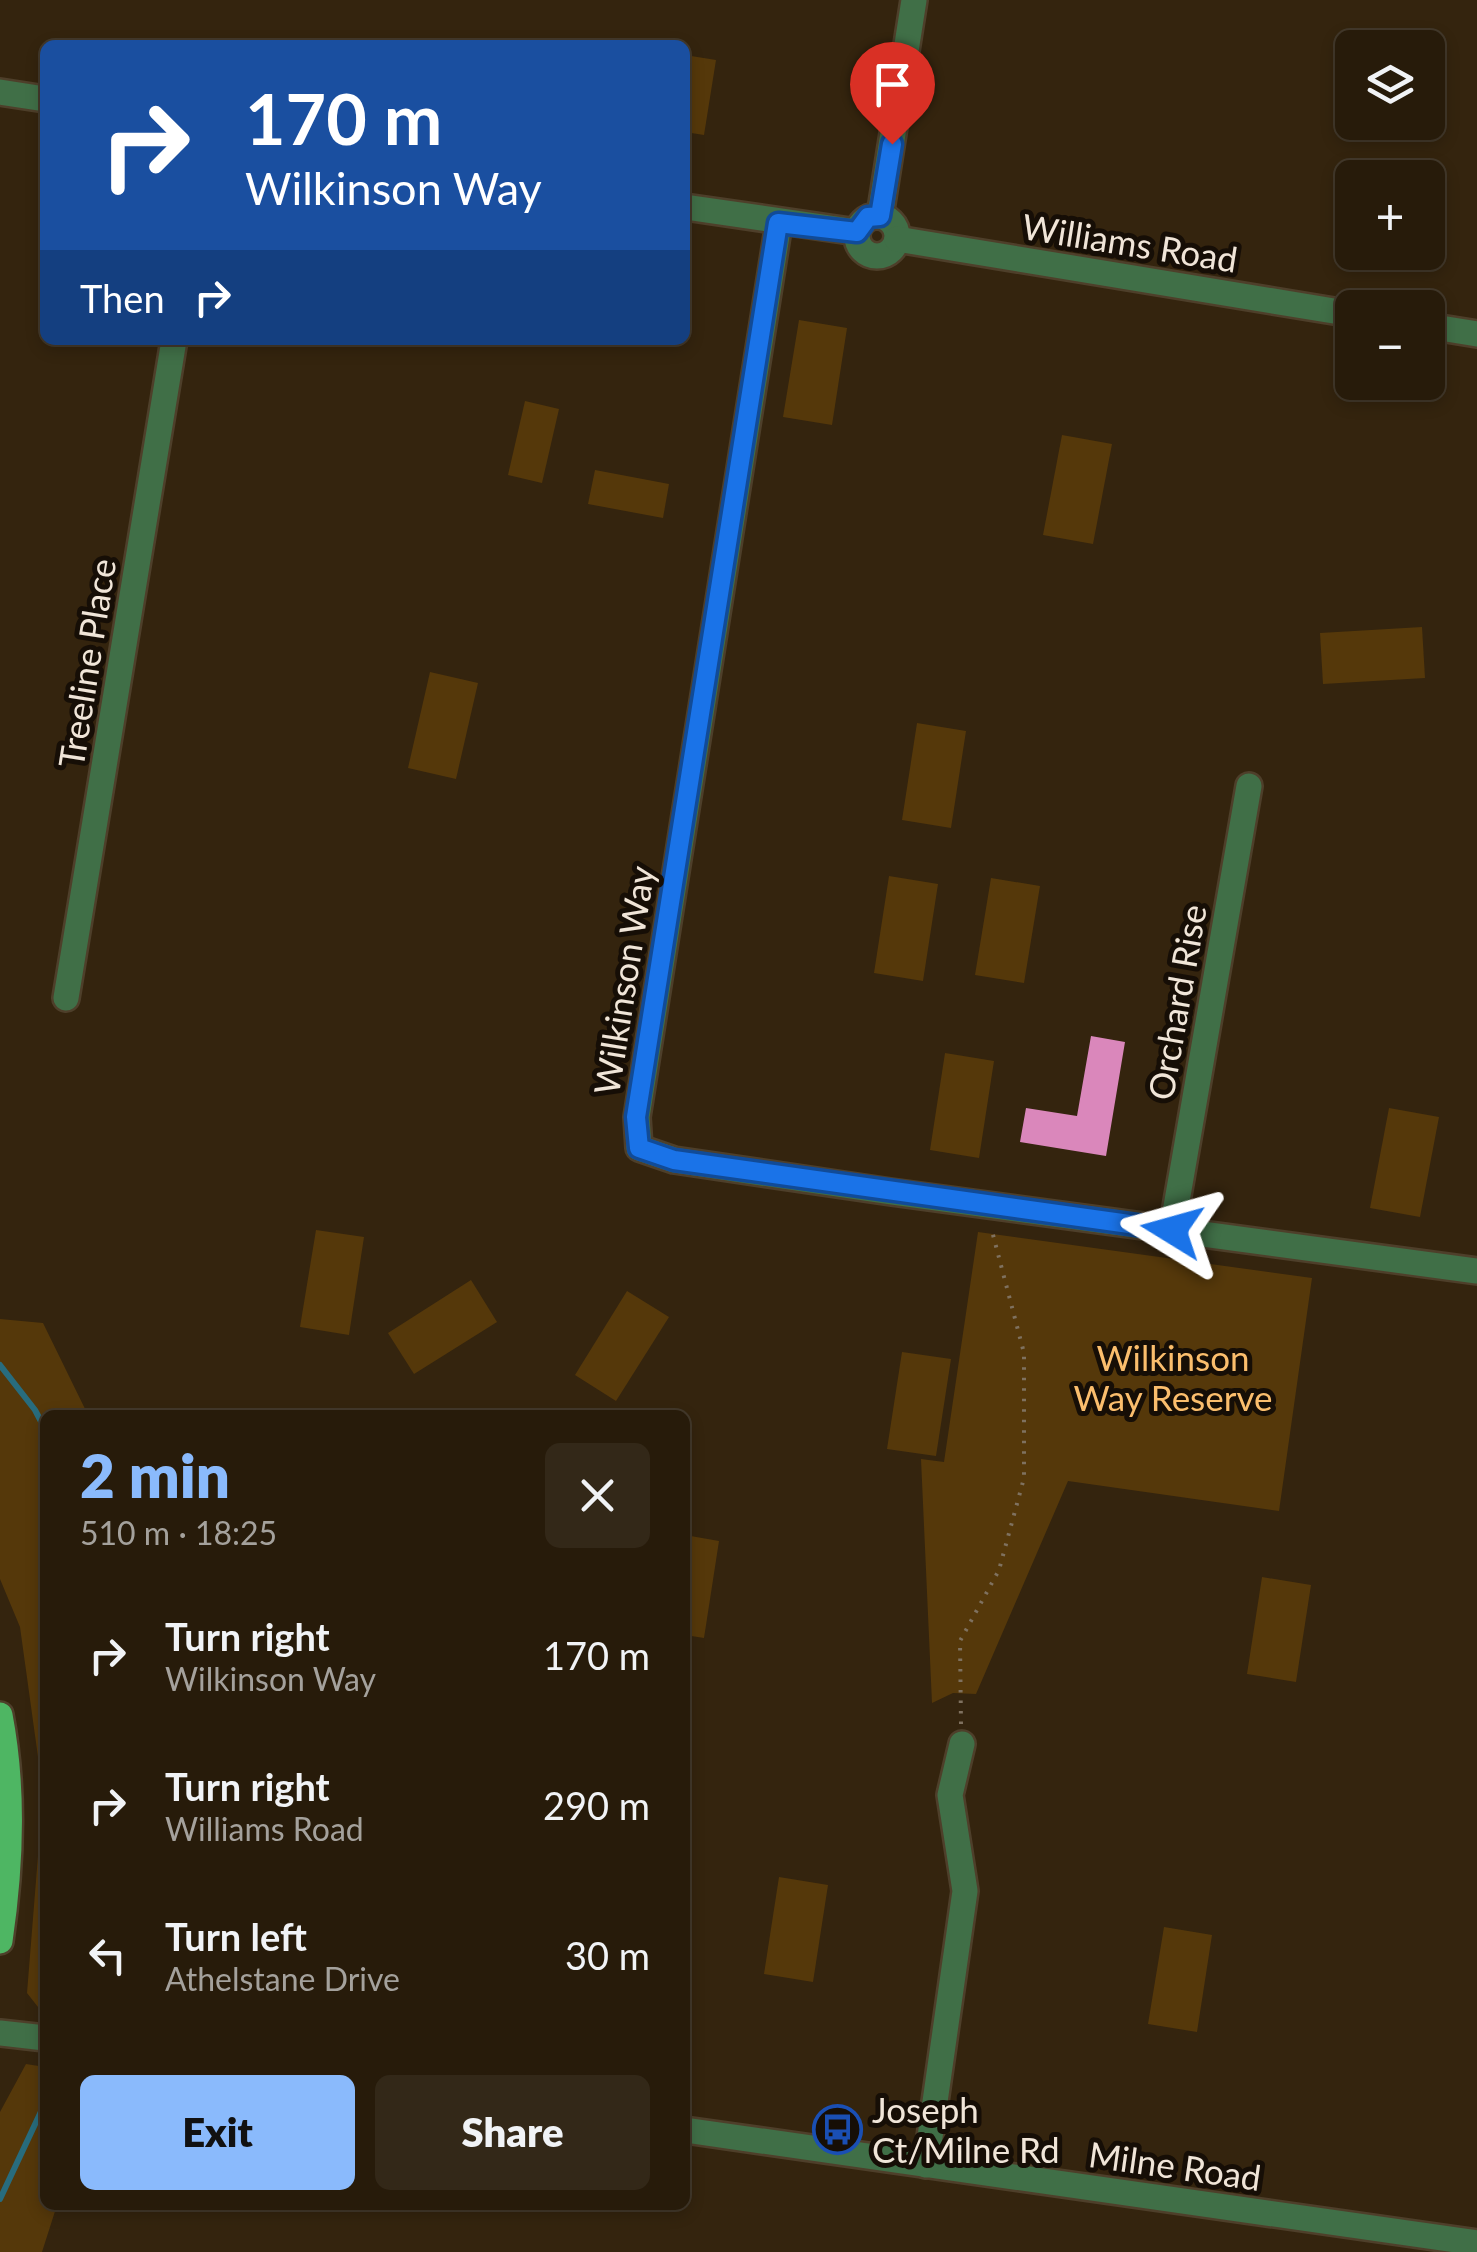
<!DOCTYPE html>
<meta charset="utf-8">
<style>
:root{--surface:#271b0a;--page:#332818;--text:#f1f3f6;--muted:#a4a19c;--line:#43392b;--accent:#8abafc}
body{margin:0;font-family:Lato,sans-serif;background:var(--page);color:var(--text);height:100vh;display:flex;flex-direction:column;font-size:38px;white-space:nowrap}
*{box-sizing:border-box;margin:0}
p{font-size:32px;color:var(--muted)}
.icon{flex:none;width:55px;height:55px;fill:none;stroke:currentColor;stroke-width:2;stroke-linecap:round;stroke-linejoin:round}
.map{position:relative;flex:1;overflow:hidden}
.drawer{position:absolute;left:40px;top:1410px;width:650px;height:800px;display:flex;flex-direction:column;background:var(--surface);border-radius:15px;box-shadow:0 5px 15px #0003,0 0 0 2px var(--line)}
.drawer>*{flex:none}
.hud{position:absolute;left:40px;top:40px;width:650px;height:305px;border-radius:15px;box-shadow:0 5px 15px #0003,0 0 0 2px var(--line);background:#1a4fa0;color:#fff;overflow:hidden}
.fabs{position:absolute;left:1335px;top:30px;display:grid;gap:20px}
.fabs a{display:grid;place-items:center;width:110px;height:110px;border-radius:15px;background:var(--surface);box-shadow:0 5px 15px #0003,0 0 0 2px var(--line);font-size:50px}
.pin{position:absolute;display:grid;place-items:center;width:85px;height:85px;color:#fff;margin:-102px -42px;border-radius:50% 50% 50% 0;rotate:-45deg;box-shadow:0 0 10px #0007}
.pin .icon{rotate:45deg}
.me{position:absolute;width:110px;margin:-55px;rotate:278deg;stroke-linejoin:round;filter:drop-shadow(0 0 8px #0008)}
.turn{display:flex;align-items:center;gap:35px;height:210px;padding:0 40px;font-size:45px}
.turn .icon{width:130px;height:130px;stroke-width:2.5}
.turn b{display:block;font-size:70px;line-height:85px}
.then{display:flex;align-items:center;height:95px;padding:0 40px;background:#0003;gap:20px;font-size:38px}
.round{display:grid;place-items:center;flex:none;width:105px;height:105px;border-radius:15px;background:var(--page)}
.headline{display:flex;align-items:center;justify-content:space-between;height:170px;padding:0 40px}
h1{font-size:60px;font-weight:800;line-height:75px;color:var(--accent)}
.cta{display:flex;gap:20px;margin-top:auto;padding:20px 40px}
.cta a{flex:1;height:115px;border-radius:15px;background:var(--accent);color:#111;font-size:40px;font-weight:800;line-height:115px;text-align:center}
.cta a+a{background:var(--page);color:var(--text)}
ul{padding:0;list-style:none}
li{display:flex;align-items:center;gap:30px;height:150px;padding:0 40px}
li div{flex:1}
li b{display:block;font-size:38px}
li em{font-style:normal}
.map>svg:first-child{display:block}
.green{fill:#55380a}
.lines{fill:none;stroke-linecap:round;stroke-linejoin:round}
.stream{stroke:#286c7d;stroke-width:6}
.building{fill:#da87bb}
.minor-casing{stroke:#4e3f2a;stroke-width:30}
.major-casing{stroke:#4e3f2a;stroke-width:30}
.path{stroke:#7f715f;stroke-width:4;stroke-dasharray:2.5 8;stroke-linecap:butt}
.minor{stroke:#406f47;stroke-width:25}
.major{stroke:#4eb663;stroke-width:25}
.route-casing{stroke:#114b97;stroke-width:25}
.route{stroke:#1a73e8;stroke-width:18}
.labels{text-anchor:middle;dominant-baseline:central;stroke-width:10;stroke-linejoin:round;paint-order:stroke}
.street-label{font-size:35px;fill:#f0e5d8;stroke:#160e06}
.park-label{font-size:35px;fill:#fbbe6d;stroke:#160e06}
.poi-label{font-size:35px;fill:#f0e5d8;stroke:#160e06;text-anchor:start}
</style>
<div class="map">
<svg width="1477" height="2252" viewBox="0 0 1477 2252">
<rect width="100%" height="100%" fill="#34240e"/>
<g class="green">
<polygon points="685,55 716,60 704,135 685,132"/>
<polygon points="799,320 847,328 832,425 783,417"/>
<polygon points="525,401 559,409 542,483 508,475"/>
<polygon points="1062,435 1112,444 1093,544 1043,535"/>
<polygon points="595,470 669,484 663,518 588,504"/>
<polygon points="1422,627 1425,678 1323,684 1320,633"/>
<polygon points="430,672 478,683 456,779 408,768"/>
<polygon points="917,723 966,731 951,828 902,820"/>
<polygon points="889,876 938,884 923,981 874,973"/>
<polygon points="991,878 1040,886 1024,983 975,975"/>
<polygon points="945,1053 994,1061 979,1158 930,1150"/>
<polygon points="1389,1108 1439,1117 1420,1217 1370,1208"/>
<polygon points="316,1230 364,1237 349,1335 300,1327"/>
<polygon points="978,1232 1312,1278 1279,1511 1068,1481 976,1694 953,1693 932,1703 921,1459 944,1462"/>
<polygon points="471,1280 497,1322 414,1374 388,1333"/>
<polygon points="627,1291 669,1317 616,1401 575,1375"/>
<polygon points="0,1319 43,1323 88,1415 45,1415 45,2008 38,2007 27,1993 43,1793 20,1627 0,1579"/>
<polygon points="902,1352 951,1359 936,1456 887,1449"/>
<polygon points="685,1535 719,1541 704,1638 685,1635"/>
<polygon points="1262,1577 1311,1585 1296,1682 1247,1674"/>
<polygon points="779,1877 828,1885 813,1982 764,1974"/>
<polygon points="1164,1927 1212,1935 1197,2032 1148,2024"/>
<polygon points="26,2064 45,2067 45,2205 57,2205 42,2252 0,2252 0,2112"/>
</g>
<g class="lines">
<g class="stream">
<polyline points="0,1365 35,1410 45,1429"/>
<polyline points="0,2199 45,2103"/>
</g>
</g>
<polygon class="building" points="1091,1036 1125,1042 1106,1156 1020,1142 1026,1108 1077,1116"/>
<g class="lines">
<defs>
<g id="minor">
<polyline points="0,92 45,99"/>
<polyline points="685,207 857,232"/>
<circle cx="877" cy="236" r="20"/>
<polyline points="880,216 914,0"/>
<polyline points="779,223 637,1117 639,1148 674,1160 891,1192 1477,1271"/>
<polyline points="897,239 1352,314"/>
<polyline points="1428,326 1477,334"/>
<polyline points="66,998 174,340"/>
<polyline points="1172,1230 1249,786"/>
<polyline points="0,2033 45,2038"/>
<polyline points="685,2130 1477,2243"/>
<polyline points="926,2165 965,1891 950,1795 962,1744"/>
</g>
<path id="major" d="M0 1715C14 1788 11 1867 0 1941"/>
</defs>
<use href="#minor" class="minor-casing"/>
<use href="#major" class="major-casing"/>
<polyline class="path" points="961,1724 960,1641 999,1570 1024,1478 1024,1353 992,1231"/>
<use href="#minor" class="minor"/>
<use href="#major" class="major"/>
</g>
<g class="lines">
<defs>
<polyline id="route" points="892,144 880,216 868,217 857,232 778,223 636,1117 639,1148 674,1160 1172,1230"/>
</defs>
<use href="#route" class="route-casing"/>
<use href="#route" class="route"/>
</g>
<defs>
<symbol id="bus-ring" viewBox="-11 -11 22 22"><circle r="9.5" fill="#160e06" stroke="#1a4fb4" stroke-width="1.5"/><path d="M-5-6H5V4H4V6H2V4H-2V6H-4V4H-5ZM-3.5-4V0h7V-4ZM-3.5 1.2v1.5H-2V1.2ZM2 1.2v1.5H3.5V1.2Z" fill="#1a4fb4"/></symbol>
</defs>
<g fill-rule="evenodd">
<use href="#bus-ring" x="810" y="2102" width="55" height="55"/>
</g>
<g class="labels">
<g class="street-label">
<text transform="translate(1130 242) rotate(9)">Williams Road</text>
<text transform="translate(86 663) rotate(-81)">Treeline Place</text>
<text transform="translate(623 980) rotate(-81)">Wilkinson Way</text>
<text transform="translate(1176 1002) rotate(-80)">Orchard Rise</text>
<text transform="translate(1175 2165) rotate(8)">Milne Road</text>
</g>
<g class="park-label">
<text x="1173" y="1357">Wilkinson<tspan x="1173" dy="40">Way Reserve</tspan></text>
</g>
<g class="poi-label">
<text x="872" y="2109">Joseph<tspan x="872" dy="40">Ct/Milne Rd</tspan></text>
</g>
</g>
</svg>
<div class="fabs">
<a><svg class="icon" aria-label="layers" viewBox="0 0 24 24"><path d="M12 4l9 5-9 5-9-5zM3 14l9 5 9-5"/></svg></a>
<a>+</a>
<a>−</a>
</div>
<div class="pin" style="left:892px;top:144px;background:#d93025"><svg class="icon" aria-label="arrive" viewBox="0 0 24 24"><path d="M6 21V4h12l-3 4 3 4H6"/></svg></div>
<svg class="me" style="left:1172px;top:1230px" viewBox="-20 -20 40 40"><path d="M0-17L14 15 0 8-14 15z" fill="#1a73e8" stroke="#fff" stroke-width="4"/></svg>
<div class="hud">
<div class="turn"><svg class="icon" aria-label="right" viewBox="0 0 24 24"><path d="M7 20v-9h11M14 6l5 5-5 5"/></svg><div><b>170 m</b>Wilkinson Way</div></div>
<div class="then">Then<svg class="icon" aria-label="right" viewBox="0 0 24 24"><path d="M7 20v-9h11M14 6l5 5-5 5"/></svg></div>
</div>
<section class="drawer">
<div class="headline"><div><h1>2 min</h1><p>510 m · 18:25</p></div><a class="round"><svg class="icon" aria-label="close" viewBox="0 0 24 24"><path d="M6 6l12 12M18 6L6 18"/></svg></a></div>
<ul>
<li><svg class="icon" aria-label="right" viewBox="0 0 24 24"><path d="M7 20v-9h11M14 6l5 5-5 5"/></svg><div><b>Turn right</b><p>Wilkinson Way</p></div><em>170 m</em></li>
<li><svg class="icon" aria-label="right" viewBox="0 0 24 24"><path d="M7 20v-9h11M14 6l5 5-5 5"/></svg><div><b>Turn right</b><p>Williams Road</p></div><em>290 m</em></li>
<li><svg class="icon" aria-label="left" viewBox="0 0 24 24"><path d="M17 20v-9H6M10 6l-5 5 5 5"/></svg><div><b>Turn left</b><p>Athelstane Drive</p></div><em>30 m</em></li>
</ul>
<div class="cta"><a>Exit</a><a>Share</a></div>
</section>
</div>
